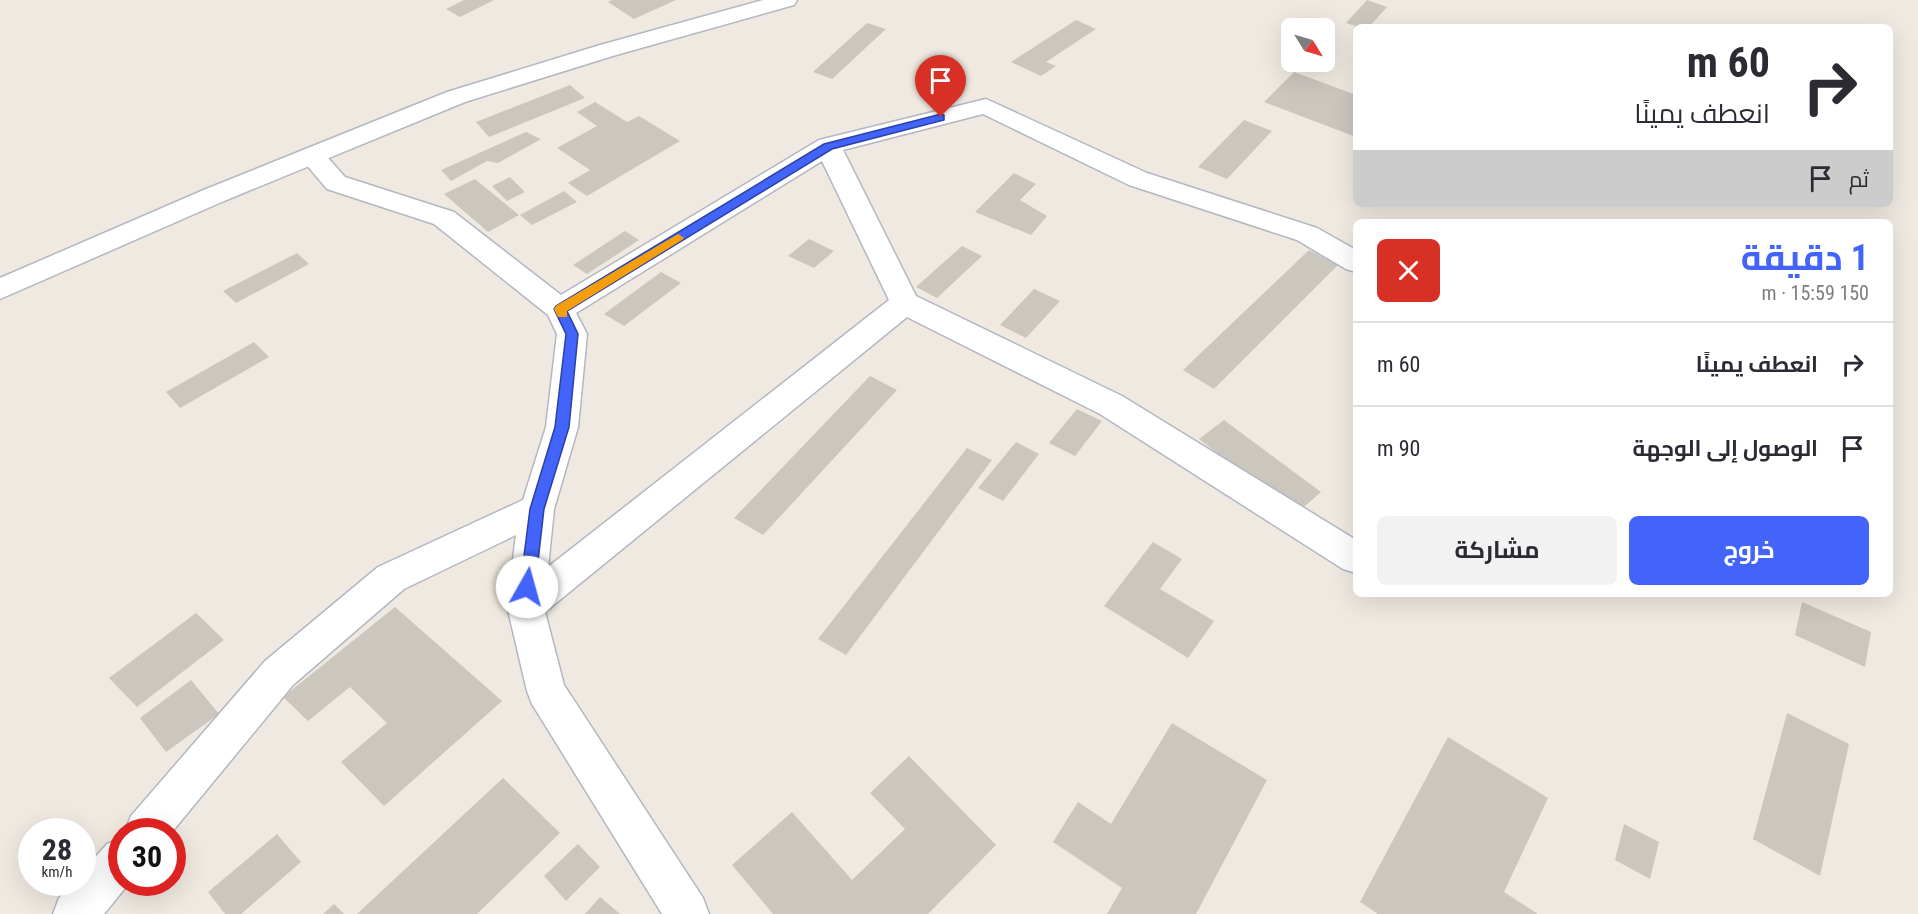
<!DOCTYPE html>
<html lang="ar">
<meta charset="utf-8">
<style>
:root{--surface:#fff;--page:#f2f2f3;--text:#2b2b33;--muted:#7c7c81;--line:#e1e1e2;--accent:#4264fb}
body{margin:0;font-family:"Roboto Condensed",Cairo,sans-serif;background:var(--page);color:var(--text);direction:rtl;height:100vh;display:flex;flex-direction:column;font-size:22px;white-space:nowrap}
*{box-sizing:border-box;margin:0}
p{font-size:20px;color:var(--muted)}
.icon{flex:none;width:33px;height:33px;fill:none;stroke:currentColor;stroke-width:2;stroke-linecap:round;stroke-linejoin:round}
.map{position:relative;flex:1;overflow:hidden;direction:ltr}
.side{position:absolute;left:1353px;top:219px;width:540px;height:378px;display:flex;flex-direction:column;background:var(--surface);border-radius:9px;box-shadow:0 6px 24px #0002;direction:rtl}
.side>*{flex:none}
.banner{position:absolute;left:1353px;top:24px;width:540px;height:183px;border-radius:9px;box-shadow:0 6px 24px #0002;direction:rtl;background:#fff;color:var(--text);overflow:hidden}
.needle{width:39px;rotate:127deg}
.tools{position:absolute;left:1281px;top:18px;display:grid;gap:12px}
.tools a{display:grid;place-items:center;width:54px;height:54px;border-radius:9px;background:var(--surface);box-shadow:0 6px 24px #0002;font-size:30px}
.speed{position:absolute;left:18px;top:818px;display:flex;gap:12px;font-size:30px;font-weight:700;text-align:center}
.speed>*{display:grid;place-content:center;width:78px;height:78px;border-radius:50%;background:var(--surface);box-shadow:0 6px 24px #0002;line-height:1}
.speed small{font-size:15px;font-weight:400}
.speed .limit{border:9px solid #d22;background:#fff;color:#111}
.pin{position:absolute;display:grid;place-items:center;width:51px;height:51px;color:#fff;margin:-62px -26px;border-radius:50% 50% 50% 0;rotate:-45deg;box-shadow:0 0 6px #0007}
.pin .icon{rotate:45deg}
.me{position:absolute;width:66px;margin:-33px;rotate:7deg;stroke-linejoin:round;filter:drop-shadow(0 0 4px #0008)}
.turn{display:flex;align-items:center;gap:21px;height:126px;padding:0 24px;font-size:27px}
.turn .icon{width:78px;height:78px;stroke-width:2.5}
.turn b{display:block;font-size:42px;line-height:51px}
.then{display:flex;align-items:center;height:57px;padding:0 24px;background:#0003;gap:12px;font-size:22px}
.round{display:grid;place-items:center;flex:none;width:63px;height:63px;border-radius:9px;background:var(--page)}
.summary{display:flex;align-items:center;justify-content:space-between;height:102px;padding:0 24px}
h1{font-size:36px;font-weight:700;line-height:45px;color:var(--accent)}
.primary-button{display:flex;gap:12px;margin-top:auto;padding:12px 24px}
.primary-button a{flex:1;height:69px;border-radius:9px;background:var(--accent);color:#fff;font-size:24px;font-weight:700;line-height:69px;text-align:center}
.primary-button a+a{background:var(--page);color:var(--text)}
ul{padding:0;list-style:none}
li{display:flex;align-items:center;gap:18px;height:84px;padding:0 24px;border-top:2px solid var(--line)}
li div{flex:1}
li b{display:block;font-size:22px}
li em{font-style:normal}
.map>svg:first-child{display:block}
.building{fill:#cbc7bf}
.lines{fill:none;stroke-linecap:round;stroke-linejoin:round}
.minor-casing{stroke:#b4b7c1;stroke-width:3}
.tertiary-casing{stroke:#b4b7c1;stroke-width:3}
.minor{fill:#fff;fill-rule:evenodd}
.tertiary{fill:#fff;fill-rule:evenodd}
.route{fill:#4264fb;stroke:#2b41a3;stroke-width:1.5}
.slow{fill:#f59e0b}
</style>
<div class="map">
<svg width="1918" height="914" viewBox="0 0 1918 914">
<rect width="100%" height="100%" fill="#efe9e1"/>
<g class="building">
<polygon points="464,0 494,0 460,17 446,9"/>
<polygon points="612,0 676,0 634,19 608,2"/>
<polygon points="1367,0 1387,7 1369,27 1358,27 1346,23"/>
<polygon points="1076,20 1096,29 1046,62 1056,66 1041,76 1011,62"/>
<polygon points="867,23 886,29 832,79 813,72"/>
<polygon points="1294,72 1356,95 1356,137 1264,102"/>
<polygon points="570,85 585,98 489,137 476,122"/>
<polygon points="595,102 627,122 639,116 680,141 587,196 568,183 590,170 557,148 597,126 577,112"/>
<polygon points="1244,120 1272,131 1227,179 1198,167"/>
<polygon points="526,132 541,139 498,163 487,161 451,181 441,170"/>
<polygon points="1014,173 1036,184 1020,200 1047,216 1031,235 975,212"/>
<polygon points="510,177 525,192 507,201 492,186"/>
<polygon points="475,179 519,215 488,232 444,194"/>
<polygon points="564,191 577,202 532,225 520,215"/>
<polygon points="625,231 639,240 587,274 573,265"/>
<polygon points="809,239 834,251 814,268 788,256"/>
<polygon points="962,246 982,256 937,298 916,287"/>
<polygon points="1309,250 1338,265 1214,389 1183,370"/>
<polygon points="297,253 309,264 236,303 223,291"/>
<polygon points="661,272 681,283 624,326 604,314"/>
<polygon points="1034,289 1060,301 1026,338 1000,325"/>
<polygon points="254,342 269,357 180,408 166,392"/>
<polygon points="870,376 897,390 763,535 734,518"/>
<polygon points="1077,409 1102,421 1075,456 1049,443"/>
<polygon points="1224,420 1321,492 1296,514 1199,439"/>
<polygon points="1016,442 1039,454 1003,501 978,488"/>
<polygon points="967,448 992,460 846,655 818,639"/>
<polygon points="1153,542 1182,559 1160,589 1214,621 1188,658 1104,606"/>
<polygon points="1802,602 1871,632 1865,667 1795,635"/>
<polygon points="395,607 502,701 384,806 341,762 387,723 350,687 308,721 283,697"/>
<polygon points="196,613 224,640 137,707 109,678"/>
<polygon points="191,680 219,714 166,752 140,718"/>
<polygon points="1787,713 1849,744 1820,876 1753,839"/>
<polygon points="1172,723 1267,780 1196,914 1107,914 1122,888 1053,842 1078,802 1111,824"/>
<polygon points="1448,737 1548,798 1504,892 1538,914 1378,914 1360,902"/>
<polygon points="909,756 996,845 928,914 773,914 732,865 792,812 852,880 905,829 870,793"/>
<polygon points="503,778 560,833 477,914 357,914"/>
<polygon points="1624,824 1659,842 1650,879 1615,860"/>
<polygon points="277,834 301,862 241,914 225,914 208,892"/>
<polygon points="578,844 600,867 566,901 544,876"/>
<polygon points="600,897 620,914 585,914"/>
<polygon points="334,904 344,914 323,914"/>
</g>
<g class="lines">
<defs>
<g id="minor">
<path d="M986 99 1147 173 1317 228 1356 250V272L1346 269 1297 240 1129 185 983 114 843 150 916 296 1122 396 1356 540V573L1343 569 1100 414 907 317 545 612 564 685 703 898 709 914H662L532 704 527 691 507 606 516 535 404 589 293 685 172 832 125 831 131 816 265 661 378 567 523 500 546 427 557 334 548 315 434 224 327 189 299 156 303 150 312 148 321 150 345 177 454 212 561 295 819 140ZM822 161 889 300 548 567 554 509 578 427 587 334 576 313Z"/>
<polygon points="122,838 122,882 130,882 104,914 53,914 59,898 74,882 82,882 82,872 107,844"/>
</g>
<polygon id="tertiary" points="763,0 797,0 794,5 616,55 465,102 224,201 0,299 0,278 206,189 447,92 600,45"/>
</defs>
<use href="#minor" class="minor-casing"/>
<use href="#tertiary" class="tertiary-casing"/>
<use href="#minor" class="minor"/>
<use href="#tertiary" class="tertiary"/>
</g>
<polygon class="route" points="941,114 944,115 944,120 832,149 567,311 578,334 569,427 544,509 535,587 533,591 527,593 522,591 520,587 530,509 555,427 566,334 554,309 556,306 824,144"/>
<polygon class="slow" points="678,234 684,238 682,240 567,311 567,317 558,317 554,309 556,306"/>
</svg>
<div class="tools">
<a><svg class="needle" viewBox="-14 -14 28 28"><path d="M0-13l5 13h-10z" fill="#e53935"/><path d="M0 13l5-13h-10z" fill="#7c7c81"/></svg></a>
</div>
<div class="speed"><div>28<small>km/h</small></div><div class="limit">30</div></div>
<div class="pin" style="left:941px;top:117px;background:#d93025"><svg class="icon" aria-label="arrive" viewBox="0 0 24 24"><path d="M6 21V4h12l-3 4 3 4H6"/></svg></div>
<svg class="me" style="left:527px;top:587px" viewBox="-20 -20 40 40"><circle r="19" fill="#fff"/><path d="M0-13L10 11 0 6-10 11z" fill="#4264fb"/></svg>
<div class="banner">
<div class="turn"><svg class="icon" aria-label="right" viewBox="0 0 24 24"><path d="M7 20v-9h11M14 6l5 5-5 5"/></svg><div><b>60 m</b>انعطف يمينًا</div></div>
<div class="then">ثم<svg class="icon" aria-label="arrive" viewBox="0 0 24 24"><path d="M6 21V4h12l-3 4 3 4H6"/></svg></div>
</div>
<section class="side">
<div class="summary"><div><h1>1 دقيقة</h1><p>150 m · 15:59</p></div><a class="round" style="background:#d93025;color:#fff"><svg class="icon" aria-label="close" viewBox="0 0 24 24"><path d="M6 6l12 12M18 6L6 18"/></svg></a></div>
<ul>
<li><svg class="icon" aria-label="right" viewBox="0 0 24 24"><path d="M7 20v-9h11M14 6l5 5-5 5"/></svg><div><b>انعطف يمينًا</b></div><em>60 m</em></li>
<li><svg class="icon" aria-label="arrive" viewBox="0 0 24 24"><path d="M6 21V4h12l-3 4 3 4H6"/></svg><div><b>الوصول إلى الوجهة</b></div><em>90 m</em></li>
</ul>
<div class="primary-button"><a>خروج</a><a>مشاركة</a></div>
</section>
</div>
